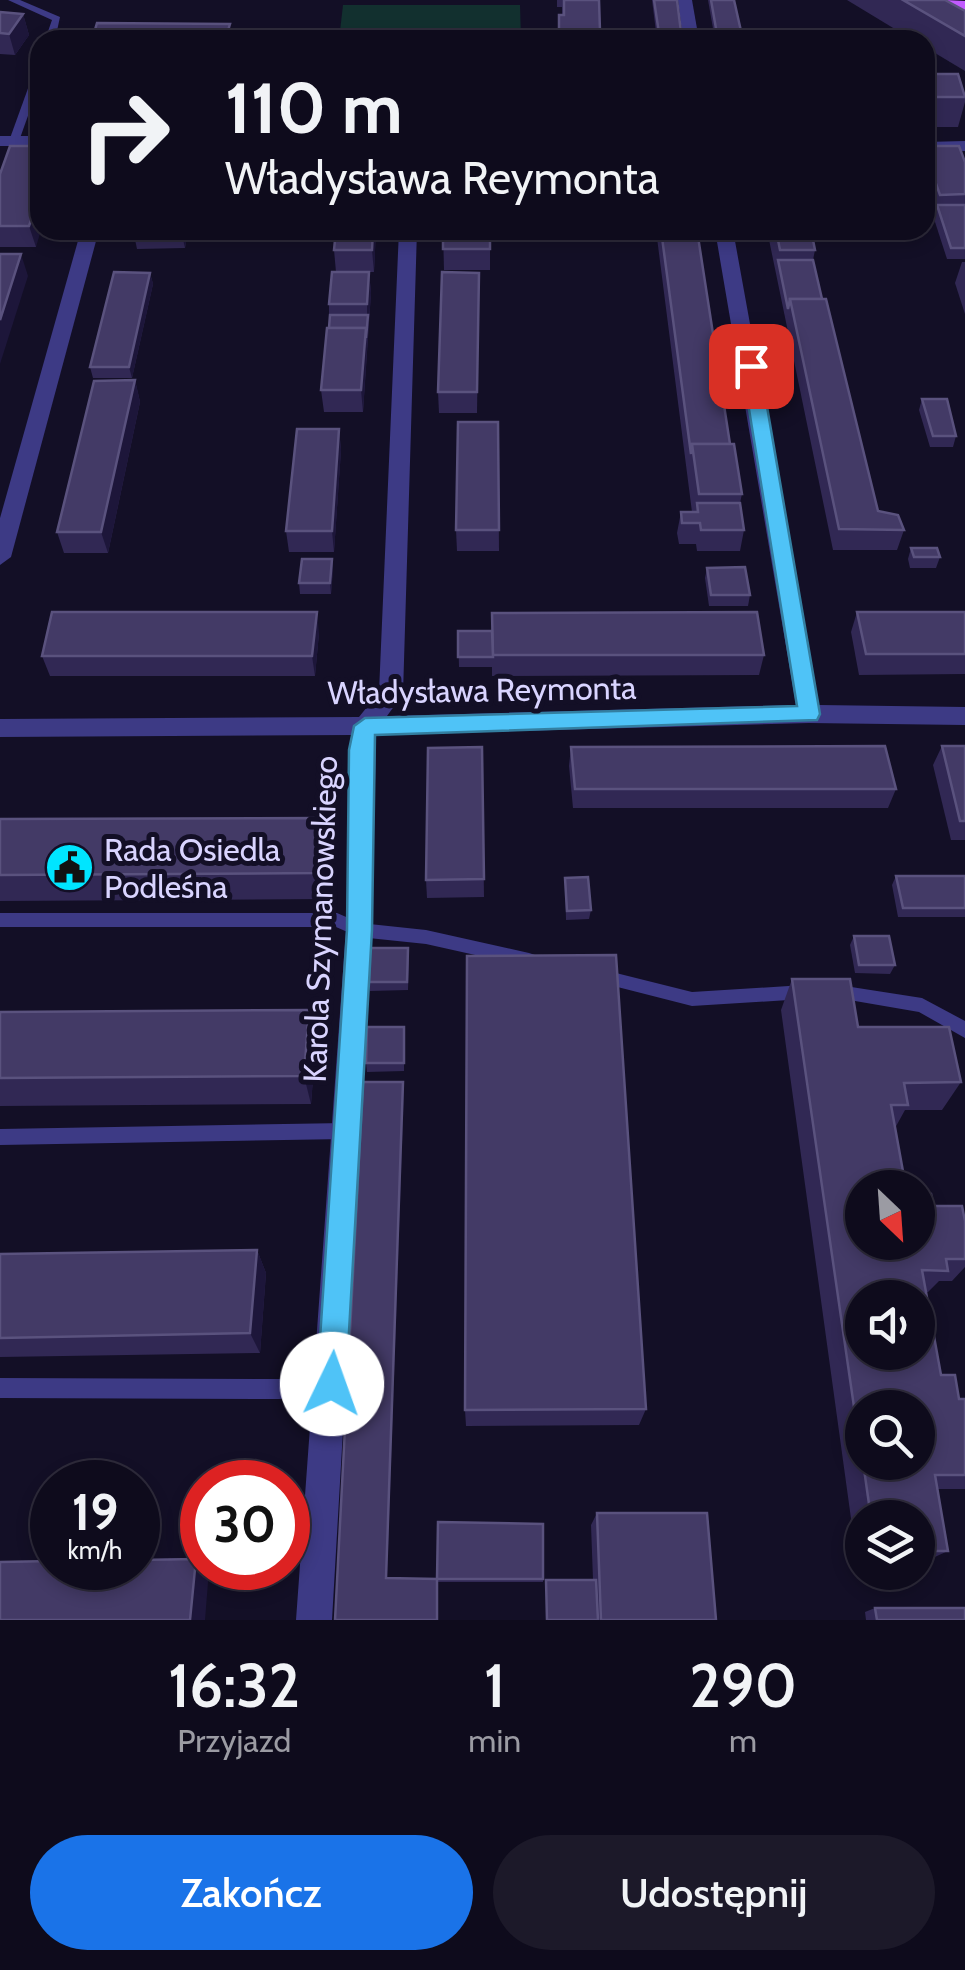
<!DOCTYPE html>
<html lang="pl">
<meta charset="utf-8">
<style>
:root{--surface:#0e0b1c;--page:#1c1929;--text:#f1f3f6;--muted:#9b9ba3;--line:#2e2b3b;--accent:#1a73e8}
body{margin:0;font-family:Cabin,sans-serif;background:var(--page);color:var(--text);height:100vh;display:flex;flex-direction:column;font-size:38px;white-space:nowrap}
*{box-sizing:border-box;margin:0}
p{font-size:32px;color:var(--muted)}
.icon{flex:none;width:55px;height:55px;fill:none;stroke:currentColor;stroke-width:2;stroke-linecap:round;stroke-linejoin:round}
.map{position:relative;height:1620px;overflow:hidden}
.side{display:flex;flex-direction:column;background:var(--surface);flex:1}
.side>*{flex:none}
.guide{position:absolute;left:30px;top:30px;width:905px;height:210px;border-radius:30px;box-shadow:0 5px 15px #0003,0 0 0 2px var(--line);background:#0e0b1c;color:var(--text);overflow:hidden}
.needle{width:65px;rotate:155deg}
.buttons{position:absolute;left:845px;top:1170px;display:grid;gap:20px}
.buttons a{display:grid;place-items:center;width:90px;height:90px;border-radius:50%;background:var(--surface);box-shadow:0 5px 15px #0003,0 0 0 2px var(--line);font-size:50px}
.speed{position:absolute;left:30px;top:1460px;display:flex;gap:20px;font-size:50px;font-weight:700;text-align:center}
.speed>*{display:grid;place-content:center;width:130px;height:130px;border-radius:50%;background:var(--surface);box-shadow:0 5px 15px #0003,0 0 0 2px var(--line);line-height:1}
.speed small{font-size:25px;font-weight:400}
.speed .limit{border:15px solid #d22;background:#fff;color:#111}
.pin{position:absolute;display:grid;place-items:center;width:85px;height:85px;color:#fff;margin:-42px;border-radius:20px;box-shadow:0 5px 15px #0006}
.me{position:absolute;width:110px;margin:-55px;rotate:3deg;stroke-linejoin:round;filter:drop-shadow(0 0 8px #0008)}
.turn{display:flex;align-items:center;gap:35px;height:210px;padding:0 30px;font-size:45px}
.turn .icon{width:130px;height:130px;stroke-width:2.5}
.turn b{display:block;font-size:70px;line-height:85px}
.eta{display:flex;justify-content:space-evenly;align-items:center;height:170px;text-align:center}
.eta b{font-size:60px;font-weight:600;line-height:70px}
.button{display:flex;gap:20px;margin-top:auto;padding:20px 30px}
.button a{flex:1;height:115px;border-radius:60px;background:var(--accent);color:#fff;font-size:40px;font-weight:600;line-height:115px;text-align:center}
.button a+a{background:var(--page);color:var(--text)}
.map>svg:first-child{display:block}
.green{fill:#12302f}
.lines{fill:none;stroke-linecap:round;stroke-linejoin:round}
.service{fill:#3d3a85;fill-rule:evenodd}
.minor{fill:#3d3a85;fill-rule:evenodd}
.primary{fill:#c25bff;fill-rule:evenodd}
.wall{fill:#312854}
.shaded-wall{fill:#1d163a}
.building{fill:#433a66;stroke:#5a527e;stroke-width:2.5;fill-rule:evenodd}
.route{fill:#4fc3f7;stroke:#337fa1;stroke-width:2.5}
.labels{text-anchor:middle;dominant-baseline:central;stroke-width:10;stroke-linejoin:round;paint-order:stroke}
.street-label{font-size:32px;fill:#d9d4ff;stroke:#130f26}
.poi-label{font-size:32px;fill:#d9d4ff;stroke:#130f26;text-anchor:start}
</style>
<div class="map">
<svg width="965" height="1620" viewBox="0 0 965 1620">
<rect width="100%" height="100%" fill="#130f26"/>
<polygon class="green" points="343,5 520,5 521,40 339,40"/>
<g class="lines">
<g class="service">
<polygon points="8,0 20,0 60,17 55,40 45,40 52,20"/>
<polygon points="40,66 40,82 19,141 10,143 9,141 35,69"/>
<polygon points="0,913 337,913 360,923 426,930 529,953 535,955 537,960 535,965 529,967 426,944 359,937 336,927 0,927"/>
<polygon points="600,969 692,992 804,985 810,987 812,992 810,997 804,999 692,1006 594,981 592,976 594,971"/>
<polygon points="832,984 922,998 965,1021 965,1038 919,1012 826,996 824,991 826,986"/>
<polygon points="345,1123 351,1125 354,1131 351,1137 345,1139 0,1145 0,1129"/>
<polygon points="331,1375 338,1378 341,1385 338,1392 331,1395 279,1399 0,1398 0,1378 279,1379"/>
</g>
<g class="minor">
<polygon points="678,0 692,0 699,40 683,40"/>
<rect x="0" y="136" width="40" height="10"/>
<polygon points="965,141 965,151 925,152 925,142"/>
<polygon points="81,230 99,230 11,557 0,565 0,518"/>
<polygon points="399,230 417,230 403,694 387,716 796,705 715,230 733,230 819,705 965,707 965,725 809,723 376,735 372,930 332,1620 296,1620 346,930 351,735 0,737 0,719 359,717 379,692"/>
</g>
<polygon class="primary" points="945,0 965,1 965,11"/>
</g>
<g class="wall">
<polygon points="557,0 599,0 600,40 558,40 559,15 562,15 562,7 557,7"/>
<polygon points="652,0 677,0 682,40 657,40"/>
<polygon points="708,0 734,0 743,40 715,40"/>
<polygon points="847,0 945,0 965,11 965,71 925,47 925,40 913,40"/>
<polygon points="0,12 23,14 29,35 15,55 0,54"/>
<polygon points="925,74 965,93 965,102 958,127 925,127"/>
<polygon points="40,146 36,247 0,247 0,174"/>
<polygon points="925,146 965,162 965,259 947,259 925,191"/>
<polygon points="133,230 188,230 185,248 137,249"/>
<polygon points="336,230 376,230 374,272 336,272 334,250"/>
<polygon points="443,230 490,230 490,270 444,270"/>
<polygon points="656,230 697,230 730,444 742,494 740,503 744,530 740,551 697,551 696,544 679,544 677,533 681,512 692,512"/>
<polygon points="767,230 811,230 815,250 813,260 822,299 878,511 904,530 897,550 833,550"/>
<polygon points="962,262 965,262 965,314 955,283"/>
<polygon points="369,272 371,293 363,412 324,412 321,390 329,328 329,304"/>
<polygon points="150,273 153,284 132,378 93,378 90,367"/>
<polygon points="479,273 477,413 439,413 438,392"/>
<polygon points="135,380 140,402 108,553 64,553 57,532"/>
<polygon points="922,399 956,436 953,447 930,447 919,410"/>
<polygon points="498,422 499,551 457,551 456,530"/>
<polygon points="339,429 341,450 334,552 289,552 286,531"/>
<polygon points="911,548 940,557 936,568 910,568 908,559"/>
<polygon points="332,559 333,569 331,594 300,594 299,583"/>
<polygon points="707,568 750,595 748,606 709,606 705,578"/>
<polygon points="857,612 965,612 965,674 859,675 851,632"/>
<polygon points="458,631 764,655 759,675 492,676 492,667 459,667"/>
<polygon points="319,633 315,676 50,676 42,656"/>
<polygon points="942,746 965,746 965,840 951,840 933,765"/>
<polygon points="482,747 484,897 427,898 426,880"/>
<polygon points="571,747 896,789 888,808 573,808 569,766"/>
<polygon points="0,819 329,845 325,899 0,901"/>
<polygon points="896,876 965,876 965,917 898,917 892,885"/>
<polygon points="565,878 591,910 589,919 566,920"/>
<polygon points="854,936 895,965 890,974 855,973 850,945"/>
<polygon points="409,957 408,990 370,991 369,982"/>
<polygon points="792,979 858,1027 961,1082 942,1110 905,1110 862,1188 933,1206 965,1221 965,1267 952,1281 939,1281 928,1292 926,1292 941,1375 959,1399 965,1399 965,1489 937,1489 948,1551 926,1561 918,1562 918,1518 862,1518 862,1562 857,1562 781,1010"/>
<polygon points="0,1012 316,1040 311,1104 0,1106"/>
<polygon points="404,1027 404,1071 367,1072 366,1063"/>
<polygon points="257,1250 266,1273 260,1353 0,1357 0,1254"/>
<polygon points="646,1409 639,1425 466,1426 465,1410"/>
<polygon points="597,1513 716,1620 546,1620 546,1580 593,1580 591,1525"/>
<polygon points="437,1579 543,1579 543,1582 438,1582"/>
<polygon points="875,1608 965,1620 866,1620 865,1612"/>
</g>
<g class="shaded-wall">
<polygon points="23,14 29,35 15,55 9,34"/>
<polygon points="230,24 232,40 225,40"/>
<polygon points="40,194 41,230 36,247 29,226"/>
<polygon points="181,230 188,230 185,248"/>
<polygon points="373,230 376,230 374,272 372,250"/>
<polygon points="21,254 28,276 0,364 0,320"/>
<polygon points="369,272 371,293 367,349 367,304"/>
<polygon points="150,273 153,284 132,378 129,367"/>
<polygon points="366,328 367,349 363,412 361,390"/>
<polygon points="135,380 140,402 108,553 101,532"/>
<polygon points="339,429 341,450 334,552 332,531"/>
<polygon points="332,559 333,569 331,594 330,583"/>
<polygon points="317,612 319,633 315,676 312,656"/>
<polygon points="325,818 329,845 325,899 320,873"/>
<polygon points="309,1010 316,1040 311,1104 304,1076"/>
<polygon points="403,1082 404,1090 387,1581 386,1578"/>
<polygon points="257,1250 266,1273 260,1353 250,1333"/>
<polygon points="196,1559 202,1565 202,1568 209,1570 205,1620 190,1620"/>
</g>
<g class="building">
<polygon points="564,0 599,0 600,31 559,31 559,15 564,15"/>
<polygon points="654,0 677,0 682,40 660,40"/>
<polygon points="711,0 734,0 743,40 718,40"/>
<polygon points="903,0 945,0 965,11 965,36"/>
<polygon points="0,12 23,14 9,34 0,33"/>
<polygon points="97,23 230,24 225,40 92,40"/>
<polygon points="925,74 958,74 965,97 925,97"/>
<polygon points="10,146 40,146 40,194 29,226 0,226 0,174"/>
<polygon points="925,146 959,146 965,162 965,194 940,195 925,153"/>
<polygon points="937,205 965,205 965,248 951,248"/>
<polygon points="336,230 373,230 372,250 334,250"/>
<rect x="443" y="230" width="47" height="19"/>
<polygon points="661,230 697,230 730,444 692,444 691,454"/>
<polygon points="776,230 811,230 815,250 780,250"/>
<polygon points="0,254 21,254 0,320"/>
<polygon points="778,260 813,260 822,299 790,299 788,309"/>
<polygon points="114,272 150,273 129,367 90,367"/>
<polygon points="332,272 369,272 367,304 329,304"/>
<polygon points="442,272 479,273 477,392 438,392"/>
<polygon points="790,299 826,299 878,511 898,515 904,530 839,529"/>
<polygon points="330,315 368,315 366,338 366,328 329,328"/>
<polygon points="327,328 366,328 361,390 321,390"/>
<polygon points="135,380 101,532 57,532 94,381"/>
<polygon points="922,399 947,399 956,436 933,436"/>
<polygon points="458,422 498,422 499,530 456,530"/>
<polygon points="297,429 339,429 332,531 286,531"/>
<polygon points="692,444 734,444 742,494 699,494"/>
<polygon points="697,503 740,503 744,530 701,530 700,523 682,523 681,512 698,512"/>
<polygon points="911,548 937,548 940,557 914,557"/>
<polygon points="302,559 332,559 330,583 299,583"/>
<polygon points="745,567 750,595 711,595 707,568"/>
<polygon points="52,612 317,612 312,656 42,656"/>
<polygon points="757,612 764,655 493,655 492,613"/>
<polygon points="857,612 965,612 965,654 866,654"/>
<polygon points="458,631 492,631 493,657 458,657"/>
<polygon points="885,746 896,789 575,789 571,747"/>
<polygon points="942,746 965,746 965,821 960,821"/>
<polygon points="482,747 484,879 426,880 428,748"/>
<polygon points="325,818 320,873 0,875 0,819"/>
<polygon points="896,876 965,876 965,908 903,908"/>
<polygon points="588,877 591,910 567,911 565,878"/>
<polygon points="854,936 889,936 895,965 859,965"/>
<polygon points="370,948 408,948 407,982 369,982"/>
<polygon points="616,955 646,1409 465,1410 467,956"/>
<path d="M792 979H850L858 1027H949L961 1082 904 1083 908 1105H891L906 1188H862V1242H918V1194H931L933 1206H962L965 1221V1259H946L948 1271 922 1270 941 1375H955L959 1399H965V1475H935L948 1551H918V1518H871L863 1462H918V1408H862V1462ZM862 1298H918V1352H862Z"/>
<polygon points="309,1010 304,1076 0,1078 0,1012"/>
<polygon points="367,1027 404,1027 404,1063 366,1063"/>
<polygon points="363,1082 403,1082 386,1578 437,1579 437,1620 335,1620"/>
<polygon points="257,1250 250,1333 0,1338 0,1254"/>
<polygon points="597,1513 707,1513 716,1620 601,1620"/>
<polygon points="438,1522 543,1524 543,1579 437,1579"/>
<polygon points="196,1559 190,1620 0,1620 0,1562 52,1561 52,1568 138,1568 138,1560"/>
<polygon points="546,1580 596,1580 598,1620 547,1620"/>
<polygon points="875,1608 965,1608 965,1620 877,1620"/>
</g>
<polygon class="route" points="751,360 760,366 820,714 817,720 375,735 372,930 346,1384 342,1395 332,1399 321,1395 317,1384 347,930 349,750 354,726 365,718 797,706 742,366"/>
<defs>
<symbol id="civic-disc" viewBox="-11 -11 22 22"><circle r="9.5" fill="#00e5ff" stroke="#130f26"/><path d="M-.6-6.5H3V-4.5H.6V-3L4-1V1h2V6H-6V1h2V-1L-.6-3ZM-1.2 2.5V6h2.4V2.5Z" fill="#111"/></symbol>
</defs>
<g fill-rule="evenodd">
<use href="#civic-disc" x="42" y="840" width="55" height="55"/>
</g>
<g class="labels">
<g class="street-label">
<text transform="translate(482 690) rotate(-1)">Władysława Reymonta</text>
<text transform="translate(320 919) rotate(-88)">Karola Szymanowskiego</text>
</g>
<g class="poi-label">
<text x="104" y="849">Rada Osiedla<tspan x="104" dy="37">Podleśna</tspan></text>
</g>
</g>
</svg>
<div class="buttons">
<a><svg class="needle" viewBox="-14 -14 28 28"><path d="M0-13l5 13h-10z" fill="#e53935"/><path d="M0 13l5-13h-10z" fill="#9b9ba3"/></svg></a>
<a><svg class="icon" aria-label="sound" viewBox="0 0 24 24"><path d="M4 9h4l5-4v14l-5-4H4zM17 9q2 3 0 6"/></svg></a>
<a><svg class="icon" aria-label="search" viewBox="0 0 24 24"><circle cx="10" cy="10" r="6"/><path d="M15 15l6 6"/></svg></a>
<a><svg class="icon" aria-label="layers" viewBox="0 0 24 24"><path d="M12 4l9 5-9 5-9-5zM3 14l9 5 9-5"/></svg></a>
</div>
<div class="speed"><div>19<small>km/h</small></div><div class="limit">30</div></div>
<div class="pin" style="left:751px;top:366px;background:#d93025"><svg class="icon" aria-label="arrive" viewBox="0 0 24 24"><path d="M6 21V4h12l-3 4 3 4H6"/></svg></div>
<svg class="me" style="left:332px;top:1384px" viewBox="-20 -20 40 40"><circle r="19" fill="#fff"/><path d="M0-13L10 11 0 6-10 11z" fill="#4fc3f7"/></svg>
<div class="guide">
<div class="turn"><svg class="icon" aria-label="right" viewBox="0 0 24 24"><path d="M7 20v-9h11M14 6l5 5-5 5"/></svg><div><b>110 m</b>Władysława Reymonta</div></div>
</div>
</div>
<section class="side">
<div class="eta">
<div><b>16:32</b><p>Przyjazd</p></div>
<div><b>1</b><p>min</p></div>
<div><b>290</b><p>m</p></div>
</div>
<div class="button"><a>Zakończ</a><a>Udostępnij</a></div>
</section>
